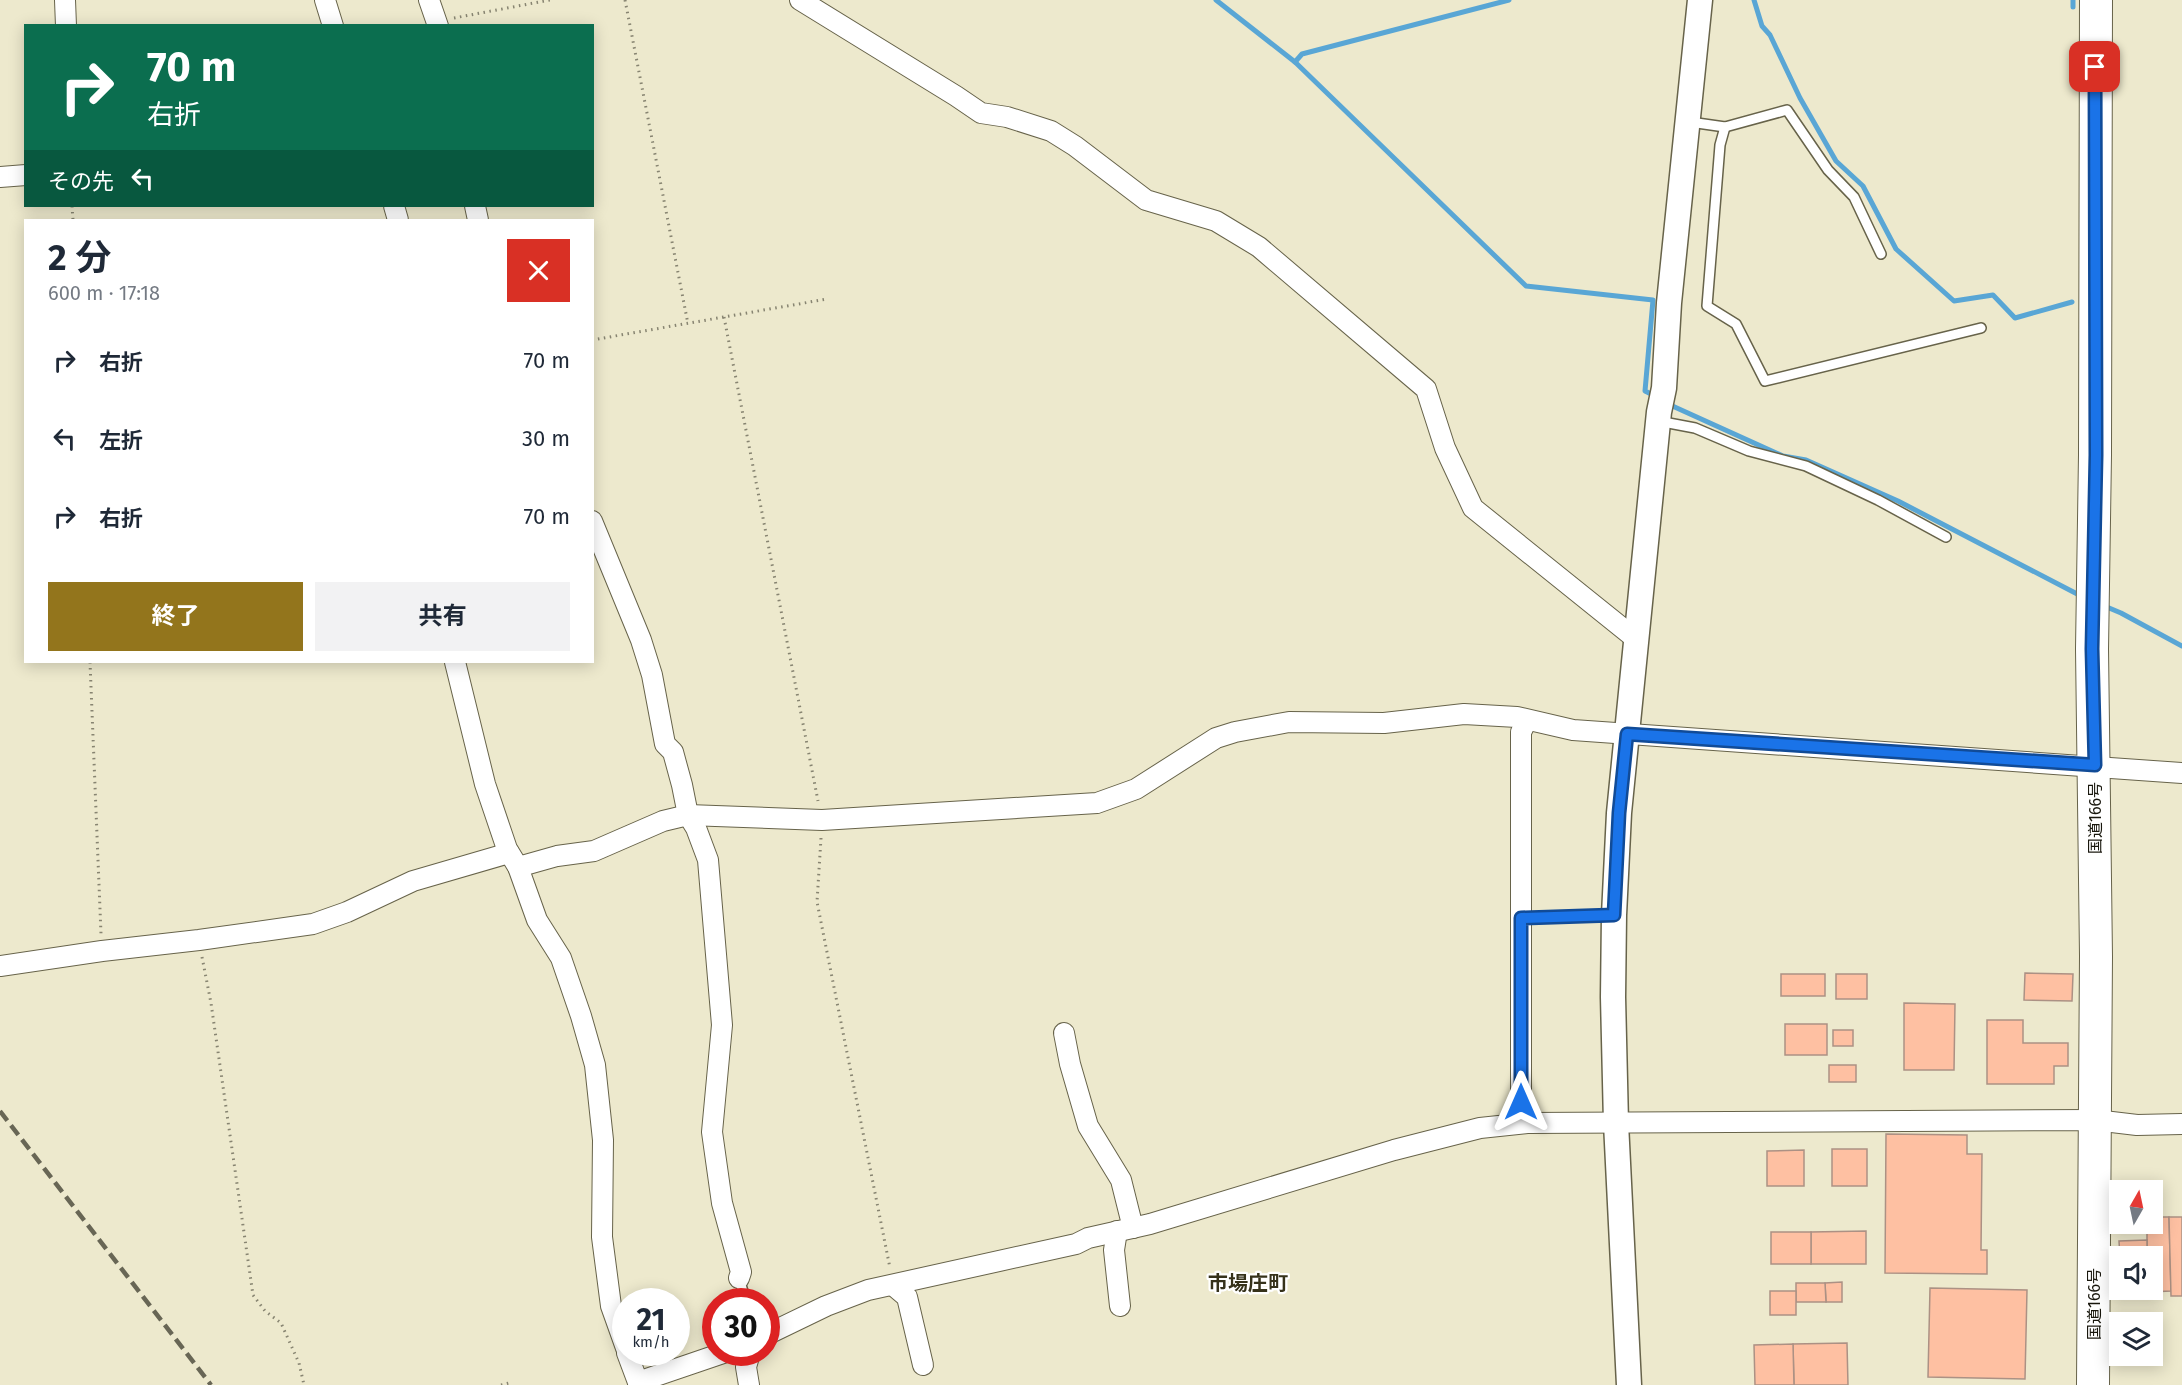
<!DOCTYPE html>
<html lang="ja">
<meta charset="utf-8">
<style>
:root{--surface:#fff;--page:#f2f2f3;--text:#1f2937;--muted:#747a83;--accent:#93751c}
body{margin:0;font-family:"Fira Sans","Noto Sans JP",sans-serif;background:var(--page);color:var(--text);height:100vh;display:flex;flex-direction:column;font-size:22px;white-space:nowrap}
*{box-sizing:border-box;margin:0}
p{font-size:20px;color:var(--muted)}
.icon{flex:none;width:33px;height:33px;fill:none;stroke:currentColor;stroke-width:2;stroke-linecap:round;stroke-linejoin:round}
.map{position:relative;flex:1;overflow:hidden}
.drawer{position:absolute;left:24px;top:219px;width:570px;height:444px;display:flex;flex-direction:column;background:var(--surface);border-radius:0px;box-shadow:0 3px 15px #0003}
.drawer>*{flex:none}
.guide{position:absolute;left:24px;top:24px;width:570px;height:183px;border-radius:0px;box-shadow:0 3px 15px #0003;background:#0b6e4f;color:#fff;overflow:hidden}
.needle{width:39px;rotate:9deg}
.tools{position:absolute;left:2109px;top:1180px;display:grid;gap:12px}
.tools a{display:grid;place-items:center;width:54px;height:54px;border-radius:0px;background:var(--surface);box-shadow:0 3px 15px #0003;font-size:30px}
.speed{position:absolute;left:612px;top:1288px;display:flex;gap:12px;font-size:30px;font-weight:700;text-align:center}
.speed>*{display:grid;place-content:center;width:78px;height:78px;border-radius:50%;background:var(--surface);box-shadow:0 3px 15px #0003;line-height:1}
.speed small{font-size:15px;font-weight:400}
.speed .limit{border:9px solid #d22;background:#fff;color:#111}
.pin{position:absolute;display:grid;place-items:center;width:51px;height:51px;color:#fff;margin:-26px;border-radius:12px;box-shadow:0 3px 9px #0006}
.me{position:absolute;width:66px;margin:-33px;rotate:0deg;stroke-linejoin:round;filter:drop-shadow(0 0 4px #0008)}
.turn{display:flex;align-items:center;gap:21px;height:126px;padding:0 24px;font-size:27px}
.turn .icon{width:78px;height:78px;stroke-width:2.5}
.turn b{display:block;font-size:42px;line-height:51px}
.then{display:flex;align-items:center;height:57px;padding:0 24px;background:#0003;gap:12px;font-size:22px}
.round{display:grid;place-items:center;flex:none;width:63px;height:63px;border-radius:0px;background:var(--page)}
.overview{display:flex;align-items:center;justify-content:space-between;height:102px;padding:0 24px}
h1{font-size:36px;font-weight:700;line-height:45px}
.primary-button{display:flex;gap:12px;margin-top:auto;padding:12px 24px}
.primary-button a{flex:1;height:69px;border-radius:0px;background:var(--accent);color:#fff;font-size:24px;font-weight:700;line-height:69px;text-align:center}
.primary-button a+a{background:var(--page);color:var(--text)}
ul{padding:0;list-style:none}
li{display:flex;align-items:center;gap:18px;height:78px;padding:0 24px}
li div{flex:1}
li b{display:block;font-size:22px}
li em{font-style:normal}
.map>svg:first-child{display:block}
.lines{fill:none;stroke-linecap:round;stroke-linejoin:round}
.stream{stroke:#59a6d5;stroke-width:5}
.building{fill:#fec0a2;stroke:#ac9184;stroke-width:1.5}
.service-casing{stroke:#67634a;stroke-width:12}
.minor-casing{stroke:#67634a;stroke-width:22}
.tertiary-casing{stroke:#67634a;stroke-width:27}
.trunk-casing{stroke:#67634a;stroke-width:34}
.path{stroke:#878471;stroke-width:3;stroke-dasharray:1.5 4.5;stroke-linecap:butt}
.service{stroke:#fff;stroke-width:9}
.minor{stroke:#fff;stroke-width:20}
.tertiary{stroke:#fff;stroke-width:24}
.trunk{stroke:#fff;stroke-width:32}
.rail{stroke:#686655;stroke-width:4.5;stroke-dasharray:12 6;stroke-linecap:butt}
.route-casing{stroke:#114b97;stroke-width:15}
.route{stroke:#1a73e8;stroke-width:10}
.labels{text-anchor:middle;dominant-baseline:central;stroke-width:4.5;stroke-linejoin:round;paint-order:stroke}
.street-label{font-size:16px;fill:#19170d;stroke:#fff}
.quarter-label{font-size:20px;font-weight:bold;fill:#36321b;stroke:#fff}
</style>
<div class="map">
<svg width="2182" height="1385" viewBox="0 0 2182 1385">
<rect width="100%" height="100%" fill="#ede9cd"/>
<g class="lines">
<g class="stream">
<polyline points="1216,0 1295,62 1526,286 1653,300 1645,391 1655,396"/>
<polyline points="1754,0 1762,26 1770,35 1800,98 1836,161 1863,186 1896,249 1954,301 1993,295 2015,318 2072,302"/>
<polyline points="2073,7 2073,0"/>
<polyline points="1295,62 1302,54 1509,0"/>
<polyline points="1668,404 1783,456 1806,460 1898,501 2083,597"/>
<polyline points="2102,605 2121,613 2182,646"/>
</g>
</g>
<g class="building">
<polygon points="2025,973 2073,974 2072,1001 2024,1000"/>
<rect x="1781" y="974" width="44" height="22"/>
<rect x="1836" y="974" width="31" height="25"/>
<polygon points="1904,1003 1955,1004 1954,1070 1904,1070"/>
<polygon points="1987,1020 2023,1020 2023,1043 2068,1043 2068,1066 2054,1066 2054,1084 1987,1084"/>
<rect x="1785" y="1024" width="42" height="31"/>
<rect x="1833" y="1030" width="20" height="16"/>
<rect x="1829" y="1065" width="27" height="17"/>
<polygon points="1886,1134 1967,1135 1967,1154 1982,1154 1981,1250 1987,1250 1987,1274 1885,1273"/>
<rect x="1832" y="1149" width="35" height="37"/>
<polygon points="1804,1150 1804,1186 1767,1186 1767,1151"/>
<polygon points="2152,1217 2169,1217 2171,1291 2148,1292 2148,1290 2152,1290 2152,1257 2147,1257 2147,1224 2152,1224"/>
<polygon points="2169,1217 2182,1217 2182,1296 2171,1296"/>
<polygon points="1866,1231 1866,1264 1811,1264 1811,1232"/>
<rect x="1771" y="1232" width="40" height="32"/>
<polygon points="2147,1240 2147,1257 2120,1257 2119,1241"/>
<polygon points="1842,1282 1842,1302 1826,1302 1825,1283"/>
<polygon points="1796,1283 1825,1283 1826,1302 1796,1302"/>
<polygon points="1930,1288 2027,1290 2025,1379 1928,1377"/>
<rect x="1770" y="1291" width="26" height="24"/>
<polygon points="1847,1343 1848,1385 1794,1385 1793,1344"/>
<polygon points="1793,1344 1794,1385 1755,1385 1754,1345"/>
</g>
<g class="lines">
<defs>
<g id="service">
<polyline points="1690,122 1725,127 1787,110 1828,170 1854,197 1881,254"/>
<polyline points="1725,127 1720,145 1707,306 1736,324 1765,381 1981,328"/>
<polyline points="1658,421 1695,428 1749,451 1806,466 1878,500 1946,537"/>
<polyline points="1521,918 1612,916"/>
<polyline points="739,1278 746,1302"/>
</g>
<g id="minor">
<polyline points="65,0 66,26"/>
<polyline points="325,0 333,26"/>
<polyline points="429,0 438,26"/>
<polyline points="800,0 956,96 981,113 1007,117 1051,131 1075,146 1146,200 1216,221 1259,247 1426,389 1445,448 1473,508 1636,639"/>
<polyline points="0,177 26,175"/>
<polyline points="394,206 398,220"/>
<polyline points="475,206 478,220"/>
<polyline points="592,521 641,640 652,675 665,744 673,752 682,785 688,815 696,828 708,860 722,1025 712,1132 722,1203 741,1272 739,1278"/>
<polyline points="455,662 485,784 507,849 518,867 537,920 561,958 581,1016 595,1065 603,1140 602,1237 611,1306 626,1348"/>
<polyline points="518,867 557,856 594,851 663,821 688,815 822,820 1097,803 1136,789 1216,738 1235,732 1289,722 1384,723 1464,714 1517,717 1573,730 2182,773"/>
<polyline points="0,966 102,951 199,940 313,924 347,912 413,881 509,853"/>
<polyline points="1064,1033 1070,1064 1088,1126 1121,1180 1133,1228"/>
<polyline points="1521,1123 1521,732 1527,720"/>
<polyline points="1117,1231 1114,1250 1120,1306"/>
<polyline points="894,1286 907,1297 923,1365"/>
<polyline points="766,1335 826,1306 868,1290 1076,1244 1088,1238 1150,1224 1394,1150 1480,1128 1527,1123 2095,1120 2137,1125 2182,1124"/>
<polyline points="627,1353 639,1385"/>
<polyline points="638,1382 723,1353"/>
<polyline points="749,1385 746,1367 750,1353"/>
</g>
<polyline id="tertiary" points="1629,1385 1616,1123 1613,997 1614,915 1619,813 1659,412 1664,388 1669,303 1700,0"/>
<polyline id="trunk" points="2093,1385 2096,956 2092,649 2095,455 2096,0"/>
</defs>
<use href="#service" class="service-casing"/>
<use href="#minor" class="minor-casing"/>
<use href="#tertiary" class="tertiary-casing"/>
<use href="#trunk" class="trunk-casing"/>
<g class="path">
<polyline points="625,0 688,324"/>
<polyline points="454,18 550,0"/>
<polyline points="72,206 73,220"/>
<polyline points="724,317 818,801"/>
<polyline points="592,340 827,299"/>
<polyline points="90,662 101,934"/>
<polyline points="821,838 817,902 890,1268"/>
<polyline points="202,957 211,1003 253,1295 265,1311 281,1323 299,1363 304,1385"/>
<polyline points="501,1385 509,1383"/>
</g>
<use href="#service" class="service"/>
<use href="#minor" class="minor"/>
<use href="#tertiary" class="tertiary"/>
<use href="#trunk" class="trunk"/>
<polyline class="rail" points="0,1111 211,1385"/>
</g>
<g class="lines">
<defs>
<polyline id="route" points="1521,1102 1521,918 1614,915 1619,813 1627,734 2095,765 2092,649 2096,455 2095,67"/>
</defs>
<use href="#route" class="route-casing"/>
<use href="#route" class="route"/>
</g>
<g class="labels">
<g class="street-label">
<text transform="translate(2095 818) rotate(-90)">国道166号</text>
<text transform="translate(2094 1304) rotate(-90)">国道166号</text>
</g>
<g class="quarter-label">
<text x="1248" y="1283">市場庄町</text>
</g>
</g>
</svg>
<div class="tools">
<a><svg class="needle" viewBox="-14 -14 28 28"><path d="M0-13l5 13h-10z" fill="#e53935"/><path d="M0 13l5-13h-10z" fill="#747a83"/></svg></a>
<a><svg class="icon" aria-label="sound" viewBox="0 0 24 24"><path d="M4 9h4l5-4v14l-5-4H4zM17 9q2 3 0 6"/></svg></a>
<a><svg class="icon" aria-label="layers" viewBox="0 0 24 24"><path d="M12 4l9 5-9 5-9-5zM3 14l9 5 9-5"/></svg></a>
</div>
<div class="speed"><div>21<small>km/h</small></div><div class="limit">30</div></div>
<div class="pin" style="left:2095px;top:67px;background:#d93025"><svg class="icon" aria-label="arrive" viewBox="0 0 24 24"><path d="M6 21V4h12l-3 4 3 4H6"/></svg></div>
<svg class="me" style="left:1521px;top:1102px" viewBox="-20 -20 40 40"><path d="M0-17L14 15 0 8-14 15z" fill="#1a73e8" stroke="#fff" stroke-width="4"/></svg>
<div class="guide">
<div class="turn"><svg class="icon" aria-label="right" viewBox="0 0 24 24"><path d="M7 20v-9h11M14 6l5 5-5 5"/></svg><div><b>70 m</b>右折</div></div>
<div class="then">その先<svg class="icon" aria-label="left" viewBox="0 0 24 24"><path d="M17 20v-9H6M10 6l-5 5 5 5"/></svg></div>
</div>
<section class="drawer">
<div class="overview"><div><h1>2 分</h1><p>600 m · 17:18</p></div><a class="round" style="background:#d93025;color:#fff"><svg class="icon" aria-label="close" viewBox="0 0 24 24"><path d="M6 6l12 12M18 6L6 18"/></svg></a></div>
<ul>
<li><svg class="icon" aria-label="right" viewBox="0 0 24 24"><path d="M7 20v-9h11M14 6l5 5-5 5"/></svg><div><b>右折</b></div><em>70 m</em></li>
<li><svg class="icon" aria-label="left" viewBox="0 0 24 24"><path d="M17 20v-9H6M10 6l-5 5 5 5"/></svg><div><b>左折</b></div><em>30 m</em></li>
<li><svg class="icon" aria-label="right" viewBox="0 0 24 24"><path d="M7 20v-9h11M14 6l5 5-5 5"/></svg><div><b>右折</b></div><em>70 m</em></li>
</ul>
<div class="primary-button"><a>終了</a><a>共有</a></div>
</section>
</div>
